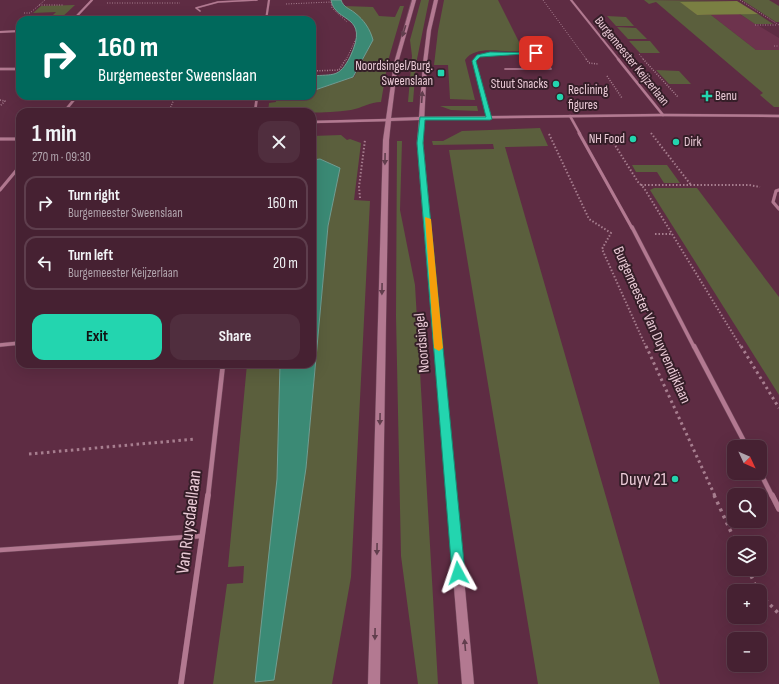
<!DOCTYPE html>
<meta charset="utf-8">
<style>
:root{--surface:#462132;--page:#502e3e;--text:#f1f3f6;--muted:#b0a3ac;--line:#5e3e4d;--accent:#23d5af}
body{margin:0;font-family:"Sofia Sans Condensed",sans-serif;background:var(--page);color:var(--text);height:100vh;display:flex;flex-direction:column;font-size:15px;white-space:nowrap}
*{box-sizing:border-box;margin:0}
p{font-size:13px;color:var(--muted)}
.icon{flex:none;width:22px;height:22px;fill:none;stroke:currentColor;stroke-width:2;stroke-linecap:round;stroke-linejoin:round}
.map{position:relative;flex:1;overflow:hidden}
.side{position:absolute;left:16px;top:108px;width:300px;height:260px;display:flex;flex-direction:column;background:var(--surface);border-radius:12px;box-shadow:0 4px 16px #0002,0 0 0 1px var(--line)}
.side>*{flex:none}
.banner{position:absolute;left:16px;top:16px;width:300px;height:84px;border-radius:12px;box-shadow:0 4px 16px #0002,0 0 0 1px var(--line);background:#00695c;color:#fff;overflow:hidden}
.needle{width:26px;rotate:134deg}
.tools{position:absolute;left:727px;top:440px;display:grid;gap:8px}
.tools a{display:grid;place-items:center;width:40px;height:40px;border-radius:8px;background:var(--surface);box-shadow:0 4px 16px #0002,0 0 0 1px var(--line);font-size:20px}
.pin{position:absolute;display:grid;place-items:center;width:34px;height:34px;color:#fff;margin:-17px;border-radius:8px;box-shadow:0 2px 6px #0006}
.me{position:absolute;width:44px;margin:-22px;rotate:355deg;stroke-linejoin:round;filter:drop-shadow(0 0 3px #0008)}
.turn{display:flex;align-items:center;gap:14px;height:84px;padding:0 16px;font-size:18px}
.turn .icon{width:52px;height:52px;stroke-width:2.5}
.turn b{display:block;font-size:28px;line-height:34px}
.round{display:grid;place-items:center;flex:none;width:42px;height:42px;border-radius:12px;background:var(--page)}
.head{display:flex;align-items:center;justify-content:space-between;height:68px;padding:0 16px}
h1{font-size:24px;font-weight:700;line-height:30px}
.cta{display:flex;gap:8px;margin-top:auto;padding:8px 16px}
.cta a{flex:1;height:46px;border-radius:12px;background:var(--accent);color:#111;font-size:16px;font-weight:700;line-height:46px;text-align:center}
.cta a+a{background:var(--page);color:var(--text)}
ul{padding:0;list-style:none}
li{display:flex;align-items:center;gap:12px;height:54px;margin:0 8px 6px;padding:0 8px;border:2px solid var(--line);border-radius:12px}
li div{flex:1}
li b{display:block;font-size:15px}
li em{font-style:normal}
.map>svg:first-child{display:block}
.built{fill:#6d334d}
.green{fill:#5b5f3d}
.forest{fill:#7a7f42}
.water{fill:#3b8a75;stroke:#709e92}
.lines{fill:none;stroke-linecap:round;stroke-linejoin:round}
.service-far1-casing{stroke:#744a5d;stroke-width:2}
.service-casing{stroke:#744a5d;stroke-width:5.5}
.minor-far5-casing{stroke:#744a5d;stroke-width:2.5}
.minor-far4-casing{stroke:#744a5d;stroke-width:3}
.minor-far3-casing{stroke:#744a5d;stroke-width:3.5}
.minor-far2-casing{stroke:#744a5d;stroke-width:4.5}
.minor-far1-casing{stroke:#744a5d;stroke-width:5.5}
.minor-casing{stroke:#744a5d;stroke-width:6}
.secondary-casing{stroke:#744a5d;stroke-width:1}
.path-far4{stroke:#a77e8f;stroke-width:1;stroke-dasharray:1 1.5;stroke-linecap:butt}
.path-far3{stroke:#a77e8f;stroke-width:1.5;stroke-dasharray:1 1.5;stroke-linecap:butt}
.path-far2{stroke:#a77e8f;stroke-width:2;stroke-dasharray:1.5 2;stroke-linecap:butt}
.path-far1{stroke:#a77e8f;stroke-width:3;stroke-dasharray:2.5 3.5;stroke-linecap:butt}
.path{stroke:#a77e8f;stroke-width:3.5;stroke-dasharray:3 4.5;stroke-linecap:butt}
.service-far1{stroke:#b37991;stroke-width:1.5}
.service{stroke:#b37991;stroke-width:4.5}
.minor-far5{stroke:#b37991;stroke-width:2}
.minor-far4{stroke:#b37991;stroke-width:2.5}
.minor-far3{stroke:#b37991;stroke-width:3}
.minor-far2{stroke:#b37991;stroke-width:3.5}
.minor-far1{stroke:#b37991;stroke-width:4.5}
.minor{stroke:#b37991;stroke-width:5.5}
.secondary{fill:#b37991;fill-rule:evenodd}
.oneway{fill:#613e4d}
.route{fill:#23d5af;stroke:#178a72}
.slow{fill:#f59e0b}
.poi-dot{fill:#23d5af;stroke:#351e28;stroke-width:1.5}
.labels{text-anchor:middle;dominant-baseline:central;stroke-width:4;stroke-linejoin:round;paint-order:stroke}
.far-street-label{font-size:13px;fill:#ebcbd7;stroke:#351e28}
.far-poi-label{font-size:13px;fill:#ebcbd7;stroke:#351e28;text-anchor:end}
.street-label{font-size:15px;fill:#ebcbd7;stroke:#351e28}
.near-poi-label{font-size:18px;fill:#ebcbd7;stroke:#351e28;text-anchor:end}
.near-street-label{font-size:18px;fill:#ebcbd7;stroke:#351e28}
</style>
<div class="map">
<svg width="779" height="684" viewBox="0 0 779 684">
<rect width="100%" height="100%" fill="#5e2c43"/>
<polygon class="built" points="739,14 779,38 779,50 756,50 711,15"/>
<g class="green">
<polygon points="421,0 429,0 416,64 413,102 408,102 412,56 410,40"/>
<path d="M444 0H498L520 44H531L532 47C515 59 479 40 465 60L475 100 450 99 448 65H434L438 31Z"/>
<polygon points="644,0 737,1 681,2 697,15 711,15 756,50 779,50 779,107 774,107 760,95 763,93 656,2 649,4"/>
<polygon points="742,0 769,0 779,6 779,22 776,22"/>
<polygon points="75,5 59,20 48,20 56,12 33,13 41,6"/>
<path d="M344 6 373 7 379 16 395 17 400 6H404L388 61 381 102C370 102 362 108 351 110 323 114 297 112 268 112L269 103 276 102V96H312V91L354 77 373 40 355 13Z"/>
<polygon points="740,14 758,14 773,24 755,24"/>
<polygon points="607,16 626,17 634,26 616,26"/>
<polygon points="617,27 636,28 647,39 628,39"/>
<polygon points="629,41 650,41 660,53 640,53"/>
<polygon points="656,70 679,71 691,84 669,84"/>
<polygon points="440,106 477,106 478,111 451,110"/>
<polygon points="540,128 548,146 505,147 660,684 538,684 449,150 494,149 493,144 433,145 432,141 443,141 462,131"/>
<polygon points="341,135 347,140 350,139 361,143 354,200 370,201 351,577 332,684 213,684 227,584 243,583 244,566 228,567 247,364 280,364 277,479 306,468 328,226 340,168 320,159 312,160 312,136"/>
<polygon points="397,141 402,141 400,210 415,285 438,684 418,684 401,556 396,316"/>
<polygon points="632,165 667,165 680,183 664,183 657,172 636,172"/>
<polygon points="654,188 697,188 779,297 779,395 650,190"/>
</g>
<polygon class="forest" points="737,1 758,14 697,15 680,2"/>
<g class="water">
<path d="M331 0H341C344 8 349 8 355 13 364 20 370 29 373 40L353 77 312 91V76C334 74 339 78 350 57 371 13 335 24 331 0Z"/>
<polygon points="320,159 340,168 328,226 306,468 274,680 255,682 277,479 280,364 312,364 312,160"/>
</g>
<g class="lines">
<defs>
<g id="service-far1">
<polyline points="200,11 196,8 218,2 257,0"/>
<polyline points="490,119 474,61 479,56 490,54 536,53 544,57 551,69 505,69"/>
</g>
<polyline id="service" points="0,550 202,536"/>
<g id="minor-far5">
<polyline points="571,0 619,60"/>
<polyline points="73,20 92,0"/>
<polyline points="266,20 269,0"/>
<polyline points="0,32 20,31"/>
</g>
<g id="minor-far4">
<polyline points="618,59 663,115"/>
<polyline points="0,69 20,69"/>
<polyline points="64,112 77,96"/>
<polyline points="255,112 257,96"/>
<polyline points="570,116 580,134"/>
<polyline points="422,118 663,115 779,116"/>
<polyline points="312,122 388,120"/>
</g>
<g id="minor-far3">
<polyline points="579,133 632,228"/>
<polyline points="0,139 20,139"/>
<polyline points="0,190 20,166"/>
<polyline points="779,190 776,191 773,202 779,209"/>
</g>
<g id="minor-far2">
<polyline points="632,227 694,347"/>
<polyline points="0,345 20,343"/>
</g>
<g id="minor-far1">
<polyline points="694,346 747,447"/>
<polyline points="760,472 772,496"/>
<polyline points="208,496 223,364"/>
</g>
<g id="minor">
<polyline points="772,495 779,509"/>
<polyline points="181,684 208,495"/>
</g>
<polygon id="secondary" points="412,0 416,0 398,63 391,118 419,117 423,63 427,30 434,0 438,0 431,30 427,63 423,143 474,684 462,684 417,143 419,120 391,121 389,140 380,684 368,684 383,140 394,63"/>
</defs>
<use href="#service-far1" class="service-far1-casing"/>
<use href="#service" class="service-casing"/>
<use href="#minor-far5" class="minor-far5-casing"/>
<use href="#minor-far4" class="minor-far4-casing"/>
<use href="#minor-far3" class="minor-far3-casing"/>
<use href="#minor-far2" class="minor-far2-casing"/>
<use href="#minor-far1" class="minor-far1-casing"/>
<use href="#minor" class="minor-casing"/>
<use href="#secondary" class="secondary-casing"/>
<g class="path-far4">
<polyline points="543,0 587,60"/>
<polyline points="740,0 779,25"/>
<polyline points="107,3 180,3"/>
<polyline points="286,4 331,2 332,8 347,22"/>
<polyline points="39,5 64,5"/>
<polyline points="24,13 30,13 45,0"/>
<polyline points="755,25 776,25"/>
<polyline points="774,46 779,46"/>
<polyline points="639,54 644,60"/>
<polyline points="346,60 355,41"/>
</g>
<g class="path-far3">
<polyline points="586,59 589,63 598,64"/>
<polyline points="643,59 678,97"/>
<polyline points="312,71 339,70 346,59"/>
<polyline points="607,76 622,98"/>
<polyline points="0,100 5,101 0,106"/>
<polyline points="169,112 175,96"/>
</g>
<g class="path-far2">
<polyline points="651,133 691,185"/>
<polyline points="549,134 589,219 611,233 602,249 646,347"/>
<polyline points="608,134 638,182 644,188 741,347"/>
<polyline points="641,185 749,185 760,187"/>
<polyline points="360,198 359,187 365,140"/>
<polyline points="655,234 672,234"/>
</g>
<g class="path-far1">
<polyline points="646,346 715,496"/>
<polyline points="741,346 779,408"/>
<polyline points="29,454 196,439"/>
</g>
<g class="path">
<polyline points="714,495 736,543"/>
<polyline points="748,569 758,591"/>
<polyline points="760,594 779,614"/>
</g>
<use href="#service-far1" class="service-far1"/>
<use href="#service" class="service"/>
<use href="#minor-far5" class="minor-far5"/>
<use href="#minor-far4" class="minor-far4"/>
<use href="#minor-far3" class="minor-far3"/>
<use href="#minor-far2" class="minor-far2"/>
<use href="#minor-far1" class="minor-far1"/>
<use href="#minor" class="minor"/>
<use href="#secondary" class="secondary"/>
</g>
<defs><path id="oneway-solid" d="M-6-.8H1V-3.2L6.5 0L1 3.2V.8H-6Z"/></defs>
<g class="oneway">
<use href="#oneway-solid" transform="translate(404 31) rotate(107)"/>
<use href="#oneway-solid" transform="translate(422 97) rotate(-86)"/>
<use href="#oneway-solid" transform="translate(385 159) rotate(91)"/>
<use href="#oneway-solid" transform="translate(382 289) rotate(91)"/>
<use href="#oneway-solid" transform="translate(380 419) rotate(91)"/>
<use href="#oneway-solid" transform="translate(377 549) rotate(91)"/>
<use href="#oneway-solid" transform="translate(375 634) rotate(91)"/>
<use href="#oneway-solid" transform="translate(465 645) rotate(-95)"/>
</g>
<polygon class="route" points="490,52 538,53 480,57 476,61 492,119 490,120 425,120 423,143 465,573 463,577 458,579 454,577 452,573 417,143 420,117 486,117 472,61 477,55"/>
<polygon class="slow" points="425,217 431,219 443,348 439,351 434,348"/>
<g class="poi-dot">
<rect x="437" y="69" width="8" height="8" rx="2"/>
<circle cx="556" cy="84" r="4"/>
<path d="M705 90h4v4h4v4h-4v4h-4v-4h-4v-4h4z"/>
<circle cx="560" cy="97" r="4"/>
<circle cx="633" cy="139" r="4"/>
<circle cx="676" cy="142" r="4"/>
<circle cx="675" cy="479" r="4"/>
</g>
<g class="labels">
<g class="far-street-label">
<text transform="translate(632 61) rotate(51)">Burgemeester Keijzerlaan</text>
</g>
<g class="far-poi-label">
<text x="433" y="66">Noordsingel/Burg.<tspan x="433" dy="15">Sweenslaan</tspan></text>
<text x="548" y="84">Stuut Snacks</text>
<text x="568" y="90" text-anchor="start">Reclining<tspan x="568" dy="15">figures</tspan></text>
<text x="715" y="96" text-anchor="start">Benu</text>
<text x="625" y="139">NH Food</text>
<text x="684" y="142" text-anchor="start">Dirk</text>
</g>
<g class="street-label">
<text transform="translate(652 325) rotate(66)">Burgemeester Van Duyvendijklaan</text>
<text transform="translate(422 343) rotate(-95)">Noordsingel</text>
</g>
<g class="near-poi-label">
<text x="667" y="479">Duyv 21</text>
</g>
<g class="near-street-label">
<text transform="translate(189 522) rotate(-83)">Van Ruysdaellaan</text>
</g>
</g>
</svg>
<div class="tools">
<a><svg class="needle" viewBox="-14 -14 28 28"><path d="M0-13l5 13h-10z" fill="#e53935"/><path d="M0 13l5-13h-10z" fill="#b0a3ac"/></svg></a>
<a><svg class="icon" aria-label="search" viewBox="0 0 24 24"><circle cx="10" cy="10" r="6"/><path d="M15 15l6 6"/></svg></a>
<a><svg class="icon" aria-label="layers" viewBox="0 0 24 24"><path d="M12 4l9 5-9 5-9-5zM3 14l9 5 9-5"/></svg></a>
<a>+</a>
<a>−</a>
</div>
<div class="pin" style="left:536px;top:53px;background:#d93025"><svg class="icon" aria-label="arrive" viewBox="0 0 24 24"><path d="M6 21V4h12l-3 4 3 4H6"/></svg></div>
<svg class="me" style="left:458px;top:573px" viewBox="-20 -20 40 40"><path d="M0-17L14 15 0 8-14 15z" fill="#23d5af" stroke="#fff" stroke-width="4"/></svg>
<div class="banner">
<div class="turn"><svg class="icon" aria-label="right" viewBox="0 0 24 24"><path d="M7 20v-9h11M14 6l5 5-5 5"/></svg><div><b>160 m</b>Burgemeester Sweenslaan</div></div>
</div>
<section class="side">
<div class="head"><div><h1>1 min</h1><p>270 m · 09:30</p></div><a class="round"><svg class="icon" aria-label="close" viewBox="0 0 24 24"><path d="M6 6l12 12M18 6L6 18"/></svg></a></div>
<ul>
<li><svg class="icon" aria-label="right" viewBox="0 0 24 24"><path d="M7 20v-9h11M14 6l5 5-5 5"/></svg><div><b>Turn right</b><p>Burgemeester Sweenslaan</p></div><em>160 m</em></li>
<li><svg class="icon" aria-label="left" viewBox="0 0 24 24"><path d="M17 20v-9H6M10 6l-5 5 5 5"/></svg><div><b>Turn left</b><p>Burgemeester Keijzerlaan</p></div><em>20 m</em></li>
</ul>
<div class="cta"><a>Exit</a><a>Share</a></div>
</section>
</div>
